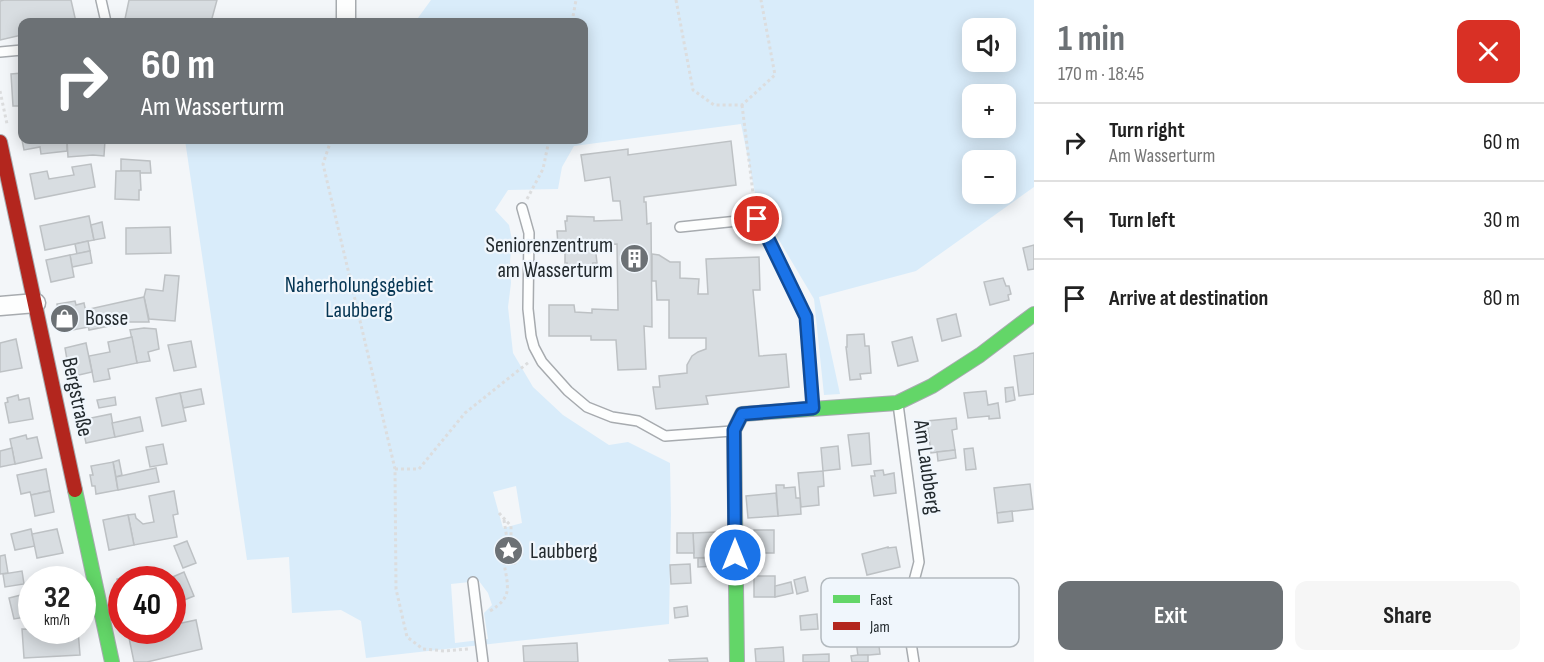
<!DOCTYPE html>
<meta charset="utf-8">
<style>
:root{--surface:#fff;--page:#f6f6f6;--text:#222;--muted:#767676;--line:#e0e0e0;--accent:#6c7175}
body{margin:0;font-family:"Sofia Sans Condensed",sans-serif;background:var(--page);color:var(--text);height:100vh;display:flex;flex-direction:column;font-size:22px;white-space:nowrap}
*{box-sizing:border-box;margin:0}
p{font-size:20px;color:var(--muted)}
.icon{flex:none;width:33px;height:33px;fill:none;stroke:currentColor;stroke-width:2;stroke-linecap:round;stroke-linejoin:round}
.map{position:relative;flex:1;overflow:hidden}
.drawer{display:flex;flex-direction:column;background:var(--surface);width:510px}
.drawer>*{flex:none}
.top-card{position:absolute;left:18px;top:18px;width:570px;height:126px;border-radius:12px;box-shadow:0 3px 15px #0003;background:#6c7175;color:#fff;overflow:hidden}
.buttons{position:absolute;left:962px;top:18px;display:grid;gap:12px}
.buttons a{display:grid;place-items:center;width:54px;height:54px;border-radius:12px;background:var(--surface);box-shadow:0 3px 15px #0003;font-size:30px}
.speed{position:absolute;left:18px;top:566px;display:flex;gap:12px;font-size:30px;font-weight:700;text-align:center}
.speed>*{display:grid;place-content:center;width:78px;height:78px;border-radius:50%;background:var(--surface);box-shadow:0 3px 15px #0003;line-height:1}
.speed small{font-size:15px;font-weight:400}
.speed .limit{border:9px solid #d22;background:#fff;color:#111}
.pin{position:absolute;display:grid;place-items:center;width:51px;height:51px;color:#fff;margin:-26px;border:3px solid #fff;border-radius:50%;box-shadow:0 2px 6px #0007}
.me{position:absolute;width:66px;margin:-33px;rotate:0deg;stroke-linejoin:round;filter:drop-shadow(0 0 4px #0008)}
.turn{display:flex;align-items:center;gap:21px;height:126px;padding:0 24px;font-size:27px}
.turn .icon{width:78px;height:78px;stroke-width:2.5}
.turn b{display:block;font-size:42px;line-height:51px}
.round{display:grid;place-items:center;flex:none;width:63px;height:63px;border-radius:12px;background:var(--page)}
.summary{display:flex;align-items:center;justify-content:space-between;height:102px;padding:0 24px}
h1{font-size:36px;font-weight:700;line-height:45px;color:var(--accent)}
.action{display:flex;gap:12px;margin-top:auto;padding:12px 24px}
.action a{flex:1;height:69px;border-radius:12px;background:var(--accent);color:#fff;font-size:24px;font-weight:700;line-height:69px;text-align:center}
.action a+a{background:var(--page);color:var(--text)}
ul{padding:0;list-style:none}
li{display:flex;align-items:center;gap:18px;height:78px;padding:0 24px;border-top:2px solid var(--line)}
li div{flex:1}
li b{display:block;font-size:22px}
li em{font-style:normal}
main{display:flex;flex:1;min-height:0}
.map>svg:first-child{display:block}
.green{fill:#d9ecfa;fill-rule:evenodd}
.building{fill:#d8dde1;stroke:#bdc1c4;stroke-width:1.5}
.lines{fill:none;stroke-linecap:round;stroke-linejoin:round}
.lane-casing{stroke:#a7abaf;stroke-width:12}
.street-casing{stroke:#a7abaf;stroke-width:21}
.fast-casing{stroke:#a7abaf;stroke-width:16}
.jam-casing{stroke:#a7abaf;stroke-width:16}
.path{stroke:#dcddde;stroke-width:3;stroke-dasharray:3 3;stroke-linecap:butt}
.lane{stroke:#fdfefe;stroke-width:9}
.street{stroke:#fdfefe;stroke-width:18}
.fast{stroke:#63d668;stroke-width:14}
.jam{stroke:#b3261e;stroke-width:14}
.route-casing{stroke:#114b97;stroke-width:15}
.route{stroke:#1a73e8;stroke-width:10}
.labels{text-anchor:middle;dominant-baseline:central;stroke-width:4.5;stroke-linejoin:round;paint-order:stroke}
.poi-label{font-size:22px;fill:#232a2e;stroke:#f0f6fc;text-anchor:start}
.park-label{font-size:22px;fill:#053553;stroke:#f0f6fc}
.street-label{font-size:22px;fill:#232a2e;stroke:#f0f6fc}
.key{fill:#f0f6fc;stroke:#b2b9be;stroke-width:1.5}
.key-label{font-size:16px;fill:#232a2e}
</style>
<main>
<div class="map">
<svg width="1034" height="662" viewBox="0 0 1034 662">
<rect width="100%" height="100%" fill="#f3f6f9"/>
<path class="green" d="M431 0H1034V187L916 271 819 297 840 394 824 395 814 299 757 203 741 124 574 146 562 167 558 189 508 190 495 210 509 225 512 240 510 262 511 283 508 307 513 353 533 387 563 415 609 445 628 442 670 463 671 514 669 624 366 658 361 621 341 610 292 613 289 557 247 560 185 140H233L258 144 270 140H584V22H415ZM972 28H1005V62H972ZM972 94H1005V128H972ZM972 160H1005V194H972ZM516 486 522 523 503 528 493 492ZM479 581 488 593 492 605 484 613 488 639 455 643 451 584Z"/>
<g class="building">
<polygon points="4,0 71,0 76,22 22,22 22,35 0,40 0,1"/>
<polygon points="129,0 217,0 211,22 140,22 125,19"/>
<polygon points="22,73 22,106 13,106 11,74"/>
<polygon points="22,134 22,140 50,140 51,141 67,140 67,151 41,154 40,147 24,150 21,135"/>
<polygon points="67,140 105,140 104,156 93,155 68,157"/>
<polygon points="731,141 736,185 644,197 644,202 646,202 647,224 651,223 652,327 644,326 646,369 618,370 616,340 591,340 591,336 549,336 549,305 574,305 575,312 592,313 592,309 618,310 617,244 595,245 597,263 593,263 593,267 567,267 567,263 565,263 565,245 558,245 557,231 566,231 565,221 567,221 567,216 594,217 594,221 622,220 620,201 613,201 610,177 585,181 581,155 628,149 628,155"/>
<polygon points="121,159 150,161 151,173 140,173 140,171 121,171"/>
<polygon points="91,164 95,187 35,199 30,174 47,171 49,179 74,175 72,167"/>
<polygon points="116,171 140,171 141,190 139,190 139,200 115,199"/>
<polygon points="89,216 94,240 45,250 40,226"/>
<polygon points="102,222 105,238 94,240 91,225"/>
<polygon points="170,227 171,253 126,254 126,228"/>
<polygon points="88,241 90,251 77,254 75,244"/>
<polygon points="1034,245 1034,269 1028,270 1023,248"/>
<polygon points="90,251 92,263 72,267 70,255"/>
<polygon points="652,254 659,255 670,262 680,262 680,278 699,279 698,294 708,294 706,259 759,257 760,290 753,290 759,356 786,354 789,387 706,396 708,404 656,409 653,387 660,387 659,376 687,373 687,365 692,356 698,352 706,349 706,338 669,338 669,300 657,300 656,281 652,281"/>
<polygon points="70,255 74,277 51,282 46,260"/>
<polygon points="165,275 179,276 175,321 149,319 144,297 146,289 163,291"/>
<polygon points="1003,278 1006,286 1009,286 1011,294 1008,295 1009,300 990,305 984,282"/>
<polygon points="144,297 149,322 129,322 89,330 85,310"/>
<polygon points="75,301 76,305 84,303 89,327 62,332 57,304"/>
<polygon points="956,314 961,336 942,341 937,319"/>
<polygon points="144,328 156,329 159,349 148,352 150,361 137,363 130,330"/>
<polygon points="864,334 865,346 869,346 871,373 860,374 861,379 850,380 846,347 847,347 847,335"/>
<polygon points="132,337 137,363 108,369 110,379 94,382 89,356 110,352 108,342"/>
<polygon points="912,337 918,361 898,366 892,342"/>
<polygon points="16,339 22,368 0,372 0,343"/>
<polygon points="191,341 196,367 174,371 168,345"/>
<polygon points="86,343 92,372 70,377 65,348"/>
<polygon points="1034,353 1034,394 1019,396 1014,356"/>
<polygon points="1013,387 1015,400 1006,402 1005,388"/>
<polygon points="201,389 204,404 183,408 180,393"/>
<polygon points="986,391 988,405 998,403 1000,418 989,419 989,416 968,418 964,393"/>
<polygon points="180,393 186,421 162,426 156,398"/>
<polygon points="18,395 19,400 29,398 33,419 9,423 5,403 8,402 7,398"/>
<polygon points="115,397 116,405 99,408 97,400"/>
<polygon points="111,414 115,437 86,443 81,420"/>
<polygon points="140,417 143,431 115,437 112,423"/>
<polygon points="956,418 957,429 952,430 955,450 931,453 927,421"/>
<polygon points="869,433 871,464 852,466 848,435"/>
<polygon points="26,435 27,439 37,437 42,458 15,464 10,439"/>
<polygon points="163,444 167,464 150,467 146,447"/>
<polygon points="838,446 840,469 823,471 821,448"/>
<polygon points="12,448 15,464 0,467 0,451"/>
<polygon points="973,448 976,469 966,470 964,449"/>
<polygon points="955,450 956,458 938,461 937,452"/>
<polygon points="119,460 122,475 116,477 113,462"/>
<polygon points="113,462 118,490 96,494 95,486 92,486 90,475 93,475 91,466"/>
<polygon points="156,468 159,482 118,490 116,477"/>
<polygon points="46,469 50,491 31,495 30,492 21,494 17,475"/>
<polygon points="883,470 884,475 894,473 896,493 874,496 871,476 875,476 874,471"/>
<polygon points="823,471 824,486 818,487 819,505 801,507 798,473"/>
<polygon points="1030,484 1033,509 997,513 994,488"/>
<polygon points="776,485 784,485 784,488 795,487 796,498 800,498 801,514 778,516"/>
<polygon points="50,491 54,512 35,516 31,495"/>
<polygon points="174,491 178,514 173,515 177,537 134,545 128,515 135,514 136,518 143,524 154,522 149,496"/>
<polygon points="776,493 778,516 748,518 746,496"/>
<polygon points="1012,511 1013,521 998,523 997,513"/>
<polygon points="128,515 134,545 109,550 103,520"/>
<polygon points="31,529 35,546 15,550 11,534"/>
<polygon points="57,529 63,553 37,558 32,534"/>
<rect x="754" y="530" width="20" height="23"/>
<polygon points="717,532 717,557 694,558 693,533"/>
<polygon points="677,533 693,533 694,553 677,553"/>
<polygon points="187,541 196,563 183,568 174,546"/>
<circle cx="509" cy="552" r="10"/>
<polygon points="888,547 888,548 896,547 900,567 867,575 862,554"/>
<polygon points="5,555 8,573 0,574 0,556"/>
<polygon points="698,558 714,558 715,566 698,567"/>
<polygon points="690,564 691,583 671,584 670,565"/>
<polygon points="22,571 24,584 5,587 3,574"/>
<polygon points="184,572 194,596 172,605 172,579 168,579"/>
<polygon points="143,574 144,579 122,579 122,603 117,579"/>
<rect x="754" y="576" width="21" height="21"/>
<polygon points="805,577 808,591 797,594 794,580"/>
<polygon points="791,582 793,593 775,597 775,586"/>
<polygon points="21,595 23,606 32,604 32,619 26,621 25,617 14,619 9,598"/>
<polygon points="687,606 688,616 675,618 674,608"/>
<polygon points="817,614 818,629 801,630 800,616"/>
<polygon points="196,620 202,649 147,662 134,662 128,633 143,630 172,630 172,625"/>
<polygon points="876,622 880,654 858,656 854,625"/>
<polygon points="22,629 78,630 80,655 24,658"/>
<polygon points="577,643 578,662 524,662 523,646"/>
<polygon points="783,647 784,662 756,662 755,649"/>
<polygon points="829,654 829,662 803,662 803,655"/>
<polygon points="858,655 868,655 868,662 852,662 851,656"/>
<polygon points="707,658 708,662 670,662 669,660"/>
</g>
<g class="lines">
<defs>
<g id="lane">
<polyline points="101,0 106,22"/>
<polyline points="0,52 22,50"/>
<polyline points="522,208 529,233 528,309 531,336 534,347 542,362 568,391 587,407 612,417 638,421 665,436 732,431"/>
<polyline points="680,227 757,219 761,224 806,317 813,407"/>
<polyline points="898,404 919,562 906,611 914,662"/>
<polyline points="473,582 483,662"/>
</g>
<g id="street">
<polyline points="346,22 346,0"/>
<polyline points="0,306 36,303"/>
</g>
<g id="fast">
<polyline points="75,490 112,662"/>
<polyline points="737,662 734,430 742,414 897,403 932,386 980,355 1034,314"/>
</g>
<polyline id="jam" points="0,142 75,490"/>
</defs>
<use href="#lane" class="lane-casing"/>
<use href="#street" class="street-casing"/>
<use href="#fast" class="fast-casing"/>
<use href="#jam" class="jam-casing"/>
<g class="path">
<polyline points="676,0 693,90 714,105 742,105 775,75 761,0"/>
<polyline points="572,22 576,0"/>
<polyline points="0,91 7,124"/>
<polyline points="742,105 755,209"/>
<polyline points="331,140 323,164 395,469 396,589 407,637 423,649 445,651 468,649"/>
<polyline points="527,199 543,169 549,140"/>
<polyline points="395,469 419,469 465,413 529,362"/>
<polyline points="499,513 511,526 511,539"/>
<polyline points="504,520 507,539"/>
<path d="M503 541C496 546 496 552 499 559L507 564 515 563 522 556 521 547 515 540 506 539"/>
<path d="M490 611C513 597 508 587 504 563"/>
</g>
<use href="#lane" class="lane"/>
<use href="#street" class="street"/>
<use href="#fast" class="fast"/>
<use href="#jam" class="jam"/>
</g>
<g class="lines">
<defs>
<polyline id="route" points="735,555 734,430 742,414 813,408 806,317 761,224 757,219"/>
</defs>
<use href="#route" class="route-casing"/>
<use href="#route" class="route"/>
</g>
<defs>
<symbol id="building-disc" viewBox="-11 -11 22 22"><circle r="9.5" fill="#6c7175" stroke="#f0f6fc"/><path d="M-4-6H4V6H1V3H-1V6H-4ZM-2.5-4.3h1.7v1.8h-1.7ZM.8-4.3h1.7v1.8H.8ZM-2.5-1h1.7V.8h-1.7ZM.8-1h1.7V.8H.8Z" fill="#fff"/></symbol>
<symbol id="shop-disc" viewBox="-11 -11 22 22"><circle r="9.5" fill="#6c7175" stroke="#f0f6fc"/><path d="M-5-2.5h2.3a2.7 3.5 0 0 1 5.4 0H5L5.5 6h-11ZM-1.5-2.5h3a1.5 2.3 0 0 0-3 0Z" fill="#fff"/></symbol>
<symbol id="sight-disc" viewBox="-11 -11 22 22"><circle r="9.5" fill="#6c7175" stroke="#f0f6fc"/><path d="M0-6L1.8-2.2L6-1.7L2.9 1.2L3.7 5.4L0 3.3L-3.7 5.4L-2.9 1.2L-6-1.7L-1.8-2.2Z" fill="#fff"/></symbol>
</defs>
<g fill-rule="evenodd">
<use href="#building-disc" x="618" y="242" width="33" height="33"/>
<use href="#shop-disc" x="48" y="302" width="33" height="33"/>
<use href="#sight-disc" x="492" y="534" width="33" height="33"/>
</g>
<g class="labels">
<g class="poi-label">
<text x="613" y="245" text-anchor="end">Seniorenzentrum<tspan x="613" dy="25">am Wasserturm</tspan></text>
<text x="85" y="318">Bosse</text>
<text x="530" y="551">Laubberg</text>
</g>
<g class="park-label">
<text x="359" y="285">Naherholungsgebiet<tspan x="359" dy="25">Laubberg</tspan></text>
</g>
<g class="street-label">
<text transform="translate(77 397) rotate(78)">Bergstraße</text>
<text transform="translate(927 467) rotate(82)">Am Laubberg</text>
</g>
</g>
<rect x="821" y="578" width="198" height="69" rx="9" class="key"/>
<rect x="833" y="595" width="27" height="8" fill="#63d668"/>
<rect x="833" y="622" width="27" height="8" fill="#b3261e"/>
<g class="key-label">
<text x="870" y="605">Fast</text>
<text x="870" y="632">Jam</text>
</g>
</svg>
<div class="buttons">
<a><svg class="icon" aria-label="sound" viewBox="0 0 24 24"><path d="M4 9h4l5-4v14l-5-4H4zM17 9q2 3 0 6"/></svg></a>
<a>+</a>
<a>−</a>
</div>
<div class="speed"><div>32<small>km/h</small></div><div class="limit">40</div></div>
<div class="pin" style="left:757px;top:219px;background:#d93025"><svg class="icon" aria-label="arrive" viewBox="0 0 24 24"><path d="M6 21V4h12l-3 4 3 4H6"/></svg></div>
<svg class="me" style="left:735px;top:555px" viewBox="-20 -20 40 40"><circle r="17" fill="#1a73e8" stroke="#fff" stroke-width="3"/><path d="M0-11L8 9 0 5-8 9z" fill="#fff"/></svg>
<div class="top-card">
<div class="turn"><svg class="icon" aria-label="right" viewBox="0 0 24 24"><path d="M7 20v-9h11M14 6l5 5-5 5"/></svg><div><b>60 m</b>Am Wasserturm</div></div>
</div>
</div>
<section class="drawer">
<div class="summary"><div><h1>1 min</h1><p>170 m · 18:45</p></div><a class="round" style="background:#d93025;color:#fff"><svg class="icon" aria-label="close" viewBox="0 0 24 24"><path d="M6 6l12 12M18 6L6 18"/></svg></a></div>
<ul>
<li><svg class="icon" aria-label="right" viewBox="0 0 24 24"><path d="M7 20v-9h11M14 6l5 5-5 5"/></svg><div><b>Turn right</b><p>Am Wasserturm</p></div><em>60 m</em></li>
<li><svg class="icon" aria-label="left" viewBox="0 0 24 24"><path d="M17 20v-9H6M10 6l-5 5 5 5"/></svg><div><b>Turn left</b></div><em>30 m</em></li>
<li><svg class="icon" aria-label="arrive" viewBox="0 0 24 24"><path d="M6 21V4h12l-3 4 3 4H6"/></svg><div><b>Arrive at destination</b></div><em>80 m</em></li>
</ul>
<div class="action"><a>Exit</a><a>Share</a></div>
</section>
</main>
